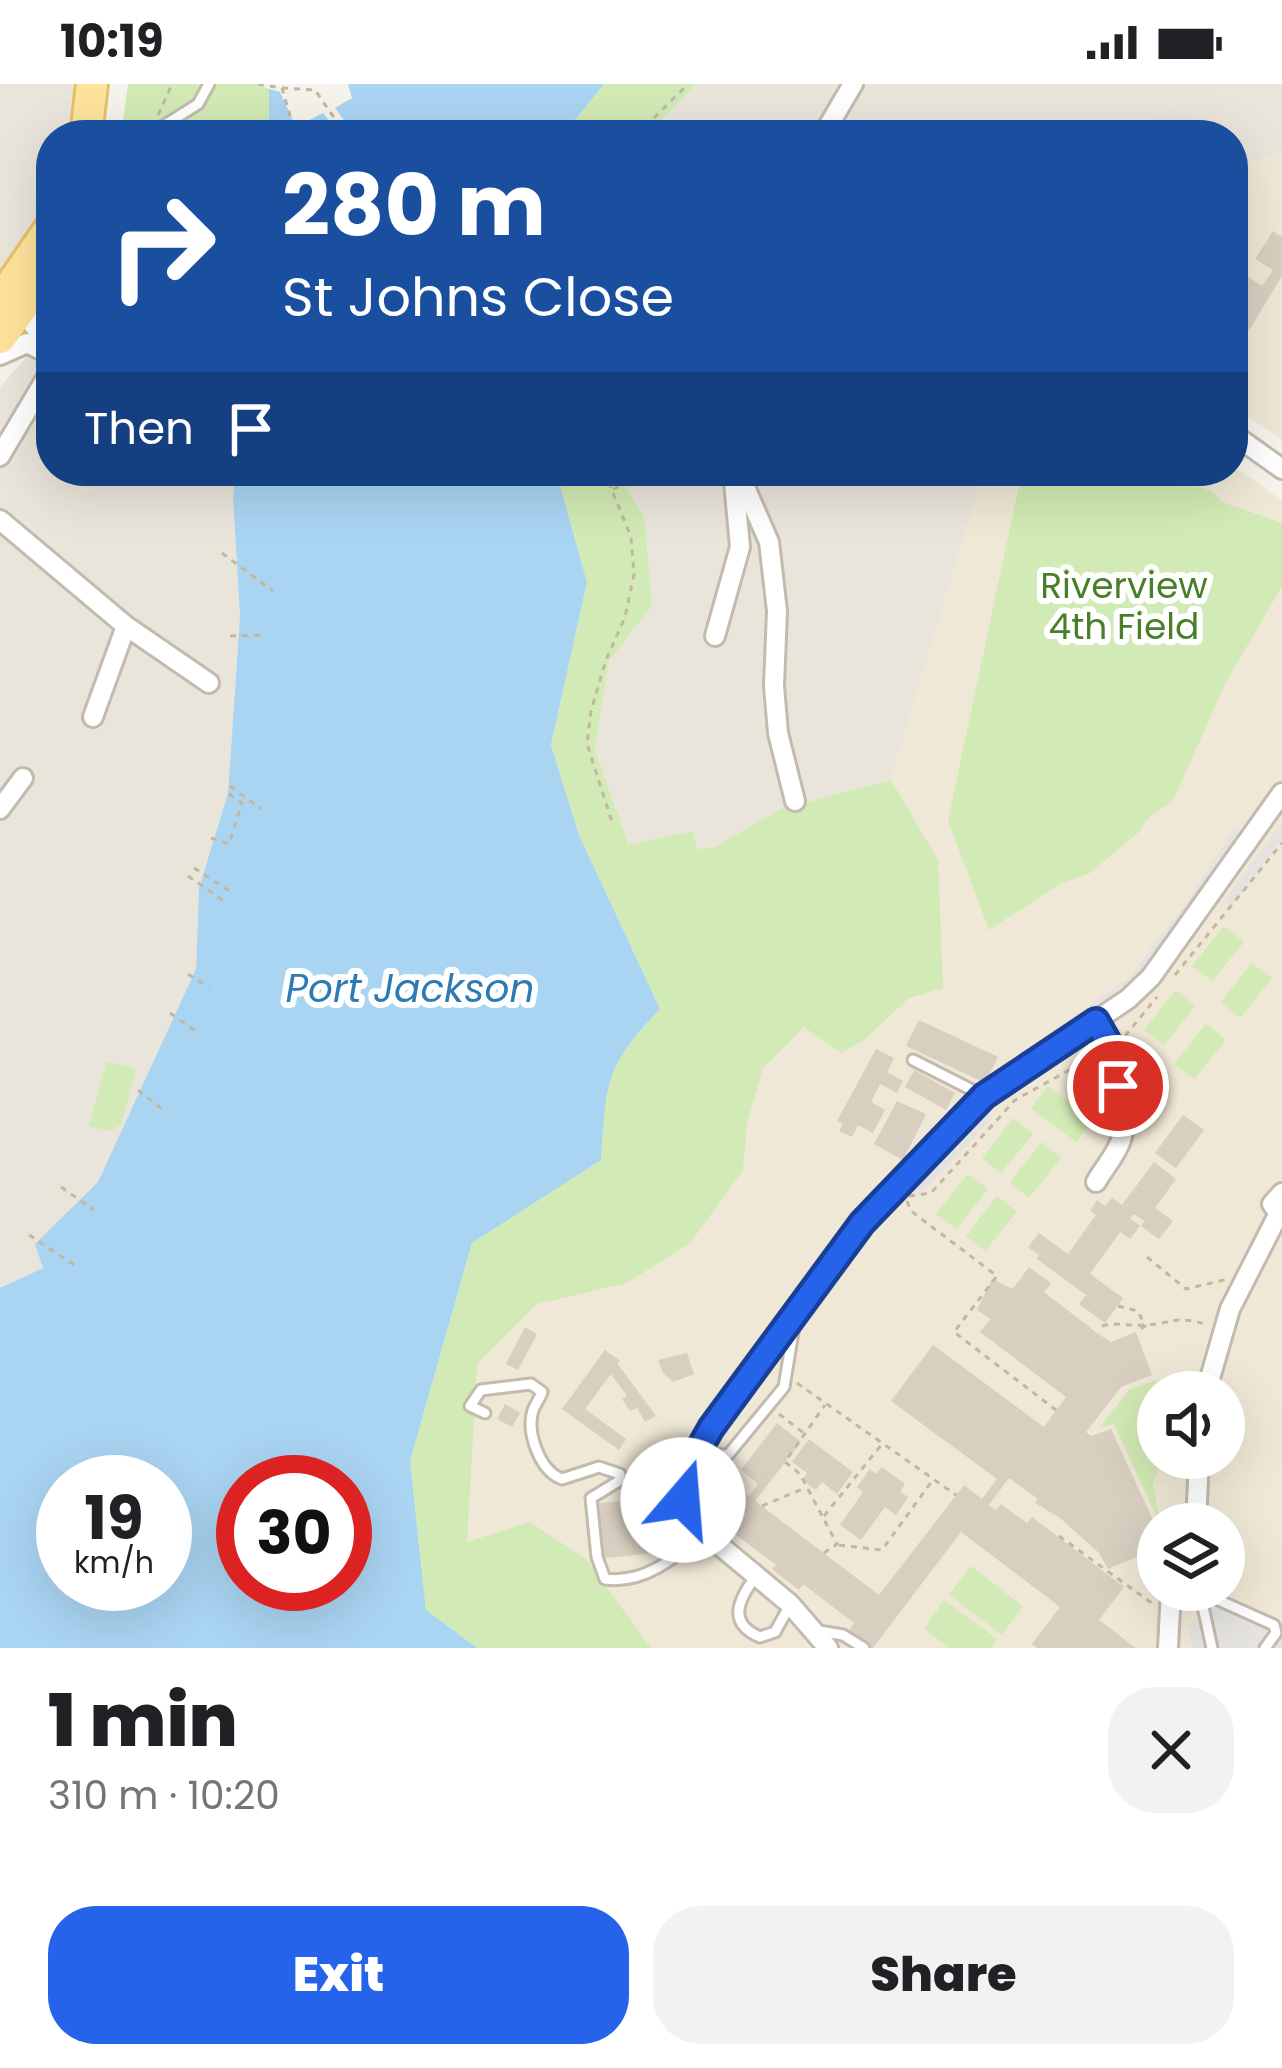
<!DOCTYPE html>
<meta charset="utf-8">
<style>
:root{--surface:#fff;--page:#f2f2f2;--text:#202124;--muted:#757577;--accent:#2563eb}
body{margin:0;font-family:Poppins,sans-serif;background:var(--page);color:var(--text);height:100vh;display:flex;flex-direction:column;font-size:45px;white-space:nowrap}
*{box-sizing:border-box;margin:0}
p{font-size:39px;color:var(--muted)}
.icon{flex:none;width:66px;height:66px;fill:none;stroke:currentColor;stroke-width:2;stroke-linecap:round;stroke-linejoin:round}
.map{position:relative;height:1564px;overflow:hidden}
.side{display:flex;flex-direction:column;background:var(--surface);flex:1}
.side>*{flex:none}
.guide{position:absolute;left:36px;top:36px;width:1212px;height:366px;border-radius:48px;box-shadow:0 12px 48px #0002;background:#1a4fa0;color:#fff;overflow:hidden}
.fabs{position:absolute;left:1137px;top:1287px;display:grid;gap:24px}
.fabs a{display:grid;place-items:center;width:108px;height:108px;border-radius:50%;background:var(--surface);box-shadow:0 12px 48px #0002;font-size:60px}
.speed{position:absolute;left:36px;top:1371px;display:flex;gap:24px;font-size:60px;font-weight:700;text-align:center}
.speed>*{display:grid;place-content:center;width:156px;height:156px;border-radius:50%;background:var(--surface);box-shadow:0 12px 48px #0002;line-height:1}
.speed small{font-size:30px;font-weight:400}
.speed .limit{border:18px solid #d22;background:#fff;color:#111}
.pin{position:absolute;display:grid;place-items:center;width:102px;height:102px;color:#fff;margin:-51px;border:6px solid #fff;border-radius:50%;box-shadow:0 3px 12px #0007}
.me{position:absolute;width:132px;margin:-66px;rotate:18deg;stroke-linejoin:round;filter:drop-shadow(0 0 9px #0008)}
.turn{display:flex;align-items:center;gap:42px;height:252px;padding:0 48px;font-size:54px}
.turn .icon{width:156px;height:156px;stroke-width:2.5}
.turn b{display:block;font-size:84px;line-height:102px}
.then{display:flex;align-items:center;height:114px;padding:0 48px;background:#0003;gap:24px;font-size:45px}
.round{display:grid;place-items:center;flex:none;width:126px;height:126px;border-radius:48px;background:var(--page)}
.overview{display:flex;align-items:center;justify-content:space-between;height:204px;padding:0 48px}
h1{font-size:72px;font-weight:800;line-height:90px}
.button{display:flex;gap:24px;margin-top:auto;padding:24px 48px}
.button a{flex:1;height:138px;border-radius:48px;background:var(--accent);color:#fff;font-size:48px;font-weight:800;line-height:138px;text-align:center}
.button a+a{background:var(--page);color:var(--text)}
.status{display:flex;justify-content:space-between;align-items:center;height:84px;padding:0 60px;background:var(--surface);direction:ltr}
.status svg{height:33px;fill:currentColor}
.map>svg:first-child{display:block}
.residential{fill:#eae5da}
.education{fill:#efe8d6;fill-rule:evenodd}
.green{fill:#d2eab5}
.parking{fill:#e5e3e0}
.water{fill:#a9d4f2;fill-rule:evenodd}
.pier{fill:#f6f3ec}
.building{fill:#d8cfc1}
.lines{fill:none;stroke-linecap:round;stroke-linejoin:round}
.lane-casing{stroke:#c2bbae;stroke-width:15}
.street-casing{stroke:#c2bbae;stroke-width:24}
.primary-casing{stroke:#e6c16a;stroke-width:36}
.path{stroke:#c4b79f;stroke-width:3;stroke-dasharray:6 6;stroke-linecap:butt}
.lane{stroke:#fff;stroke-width:9}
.street{stroke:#fff;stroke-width:18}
.primary{stroke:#ffe39c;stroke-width:30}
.route-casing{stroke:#184099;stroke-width:30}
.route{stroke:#2563eb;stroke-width:21}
.labels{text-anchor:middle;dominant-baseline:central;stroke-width:12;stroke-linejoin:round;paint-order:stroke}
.park-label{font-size:36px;fill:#4a7f2a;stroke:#fff}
.water-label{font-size:39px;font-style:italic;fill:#2e7ab2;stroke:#fff}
</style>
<div class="status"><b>10:19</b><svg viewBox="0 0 49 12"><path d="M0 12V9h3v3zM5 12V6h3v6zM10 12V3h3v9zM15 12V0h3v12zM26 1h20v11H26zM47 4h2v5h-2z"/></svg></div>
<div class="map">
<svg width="1282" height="1564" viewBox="0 0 1282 1564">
<rect width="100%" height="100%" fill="#f6f3ec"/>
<g class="residential">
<polygon points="0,0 75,0 67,51 51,51 50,112 0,188"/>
<polygon points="697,0 1282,0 1282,69 1233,82 1233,51 647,51"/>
<polygon points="51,246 51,387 236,387 233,413 240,532 228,709 199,804 196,885 98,1099 36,1160 43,1184 0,1204 0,303"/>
<polygon points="617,387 984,387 891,696 782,725 715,763 697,765 691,747 630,762 595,667 609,577 652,522 645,435"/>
</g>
<g class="education">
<polygon points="1282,69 1282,356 1233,322 1233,82"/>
<path d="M1233 382 1282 416V1564H477L426 1526 472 1159 607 994 630 956 659 925 630 762 692 747 697 765 715 763 781 725 891 696 984 387H1233ZM1158 1308H1224V1374H1158ZM1158 1440H1224V1506H1158Z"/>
</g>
<g class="green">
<polygon points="128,0 269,0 269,51 121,51"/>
<polygon points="604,0 697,0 647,51 563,51"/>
<path d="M556 387H617L645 435 652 522 609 577 595 666 629 761 692 747 697 765 715 763 781 725 891 696 938 776 943 904 909 914 863 957 841 969 804 943 763 984 747 1040 743 1086 691 1158 627 1199 537 1220 477 1280 467 1458 530 1438 586 1475 651 1564H477L426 1526 410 1377 472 1159 601 1076C607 998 603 984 660 925L579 751 551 661 587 498Z"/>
<polygon points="1022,387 1153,387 1211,407 1225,419 1282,439 1282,502 1225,600 1173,717 1147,735 1139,748 1090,789 1061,799 989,846 948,737"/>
<polygon points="1224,842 1244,858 1212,897 1192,882"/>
<polygon points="1252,879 1272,894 1240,934 1221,918"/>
<polygon points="1176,906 1195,922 1164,961 1144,946"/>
<polygon points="1206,940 1226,956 1194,995 1174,980"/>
<polygon points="107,977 136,985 121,1041 110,1047 89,1042"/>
<polygon points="1048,1002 1093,1036 1076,1058 1031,1024"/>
<polygon points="1013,1034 1033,1050 1001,1089 982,1074"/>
<polygon points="1042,1058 1061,1074 1029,1114 1010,1098"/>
<polygon points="968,1090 988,1105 956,1145 936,1130"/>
<polygon points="997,1112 1017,1128 985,1167 966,1152"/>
<polygon points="1155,1296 1164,1308 1158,1308 1158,1374 1162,1374 1153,1401 1160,1440 1114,1340 1099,1344 1129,1306"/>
<polygon points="971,1482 1023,1522 1002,1551 949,1511"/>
<polygon points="944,1516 997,1555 991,1564 950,1564 924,1545"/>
</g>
<g class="parking">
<polygon points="1282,739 1282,755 1232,823 1223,818"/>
<polygon points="1236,743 1246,749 1138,895 1115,918 1066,948 1062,941 1129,893 1187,818"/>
<polygon points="983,1025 993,1034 919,1112 909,1103"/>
<polygon points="1209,1517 1262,1537 1282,1539 1282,1564 1192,1564 1188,1540 1200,1537"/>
</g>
<g class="water">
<polygon points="269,0 604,0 563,51 269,51"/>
<path d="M236 387H556L587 498 551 661 579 751 660 925C603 984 607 998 601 1076L472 1159 410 1377 426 1526 477 1564H0V1204L43 1184 35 1160 98 1098 196 885 199 804 228 709 240 532 233 413ZM63 1398H165V1500H63ZM243 1398H345V1500H243Z"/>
</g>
<polygon class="pier" points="263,0 348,0 352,14 335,24 354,50 360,51 340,51 323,29 296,43 280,8 263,3"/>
<g class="building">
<polygon points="1273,147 1282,153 1282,192 1245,253 1233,244 1233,183 1262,202 1273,186 1255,175"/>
<polygon points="919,936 998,973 985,999 906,962"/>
<polygon points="876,965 894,974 887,988 903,997 897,1009 880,1000 871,1018 885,1026 873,1049 858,1041 852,1053 839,1047 843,1040 837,1037"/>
<polygon points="914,986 955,1009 946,1026 905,1003"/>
<polygon points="897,1017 926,1030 903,1076 874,1060"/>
<polygon points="1183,1031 1204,1046 1176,1084 1155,1069"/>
<polygon points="1154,1078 1176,1095 1155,1124 1173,1137 1159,1155 1141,1142 1144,1137 1134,1130 1130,1134 1140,1142 1130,1155 1120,1148 1090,1190 1123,1214 1105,1239 1079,1220 1086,1211 1037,1175 1039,1171 1028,1163 1039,1149 1068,1170 1096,1131 1090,1127 1097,1116 1105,1122 1112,1114 1122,1121"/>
<polygon points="1029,1183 1051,1199 1044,1208 1097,1249 1111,1258 1136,1248 1152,1291 1121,1303 1086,1348 1091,1352 1111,1345 1158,1447 1158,1464 1108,1485 1099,1469 1060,1434 1035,1419 1038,1415 1009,1394 989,1421 996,1426 1001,1420 1027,1439 1032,1433 1124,1503 1099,1536 1136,1564 1037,1564 1032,1560 1060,1523 961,1448 873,1564 849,1546 854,1539 803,1500 799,1506 772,1485 776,1481 724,1442 719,1448 697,1431 725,1394 749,1412 758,1400 741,1386 777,1339 801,1358 755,1417 879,1511 964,1401 982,1415 997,1395 891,1317 933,1261 1044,1343 1066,1313 980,1248 991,1235 977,1226 992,1195 1013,1205"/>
<polygon points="525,1243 537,1250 518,1286 506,1280"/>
<polygon points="605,1266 620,1277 617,1279 656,1332 645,1338 637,1324 630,1327 622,1315 627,1312 611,1290 585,1325 626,1355 619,1366 562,1325"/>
<polygon points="687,1269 694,1290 673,1298 663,1289 658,1276"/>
<polygon points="505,1320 520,1329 512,1343 497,1335"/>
<polygon points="809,1355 853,1388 837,1410 822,1398 816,1406 802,1396 807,1389 792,1378"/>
<polygon points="882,1383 905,1400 900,1408 908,1413 896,1431 885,1423 861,1456 840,1441 863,1408 857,1403 870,1385 876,1390"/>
<polygon points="644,1415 648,1470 603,1474 598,1419"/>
</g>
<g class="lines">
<defs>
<g id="lane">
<polyline points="149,51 198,20 209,0"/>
<polyline points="913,976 984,1012"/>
<path d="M485 1329 470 1322 481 1306 531 1300 542 1308C540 1314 536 1319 533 1326 526 1349 540 1387 562 1395L599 1383 620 1390 619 1397 591 1414 597 1473 605 1495C642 1500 678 1475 701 1447"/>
<polyline points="697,1370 728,1371 784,1303 795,1236"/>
<path d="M756 1492C738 1516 727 1539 760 1553L775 1548 790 1521"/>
<polyline points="1196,1506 1274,1541 1276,1549 1265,1564"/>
<polyline points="1200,1509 1212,1564"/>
<polyline points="819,1547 843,1551 864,1564"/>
</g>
<g id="street">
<polyline points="823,51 853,0"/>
<polyline points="14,226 32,239 51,266"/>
<polyline points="0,271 27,259 51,271"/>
<polyline points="1233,350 1282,385"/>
<polyline points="0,372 51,286"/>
<polyline points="738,387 769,458 777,527 774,602 778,649 795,717"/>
<polyline points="0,436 126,542 209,599"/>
<polyline points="715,552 740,463 733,387"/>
<polyline points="93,633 126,542"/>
<polyline points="0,725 23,694"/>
<path d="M1096 937C1114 958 1130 1030 1121 1056 1116 1071 1104 1084 1096 1098"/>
<polyline points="1282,1109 1272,1120 1282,1133"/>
<polyline points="1206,1308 1230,1225 1278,1131"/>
<polyline points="1196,1440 1199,1374"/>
<polyline points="828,1564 790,1520 694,1440 682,1409 689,1383 711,1344 862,1139 888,1109 984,1012 1128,915 1151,893 1282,709"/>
<polyline points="1168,1564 1171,1506"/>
</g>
<g id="primary">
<polyline points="86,51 92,0"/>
<polyline points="0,217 51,143"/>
<polyline points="0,254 51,183"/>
</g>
</defs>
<use href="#lane" class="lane-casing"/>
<use href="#street" class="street-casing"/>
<use href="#primary" class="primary-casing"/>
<g class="path">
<polyline points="258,0 282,4 290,32"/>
<polyline points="282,4 315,6 346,51"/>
<polyline points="158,31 172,0"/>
<polyline points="637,51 688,0"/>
<polyline points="604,387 631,453 634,490 625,533 606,576 591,627 587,660 612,738"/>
<polyline points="613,405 654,387"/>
<polyline points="222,469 273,507"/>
<polyline points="230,552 265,551"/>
<polyline points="230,702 261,725"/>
<polyline points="211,754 229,760 242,719 225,707"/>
<polyline points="194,784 229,807"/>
<polyline points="188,792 224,817"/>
<polyline points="188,890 209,903"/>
<polyline points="1175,891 1282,759"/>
<polyline points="170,929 197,948"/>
<polyline points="1125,952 1157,913"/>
<polyline points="138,1006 166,1028"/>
<polyline points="61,1103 94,1126"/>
<polyline points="909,1112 931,1109 1015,1016 1093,973"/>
<polyline points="907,1117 911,1127 997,1192 954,1248 1056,1326"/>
<polyline points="29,1151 79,1184"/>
<polyline points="1147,1173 1186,1205 1228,1195"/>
<polyline points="1118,1222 1138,1227 1145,1242 1136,1248"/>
<path d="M1102 1242C1117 1238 1128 1242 1144 1241 1171 1240 1175 1231 1205 1240"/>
<polyline points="797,1299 956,1411"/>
<polyline points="779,1330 805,1350"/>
<polyline points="762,1422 805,1404"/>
<polyline points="824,1432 882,1360"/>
<polyline points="1059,1452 1153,1520"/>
<polyline points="839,1461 882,1466 932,1397"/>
<polyline points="824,1469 837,1460 800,1390 785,1378 825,1321"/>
</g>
<use href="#lane" class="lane"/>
<use href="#street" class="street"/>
<use href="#primary" class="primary"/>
</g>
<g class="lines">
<defs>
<polyline id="route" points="683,1416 689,1383 711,1344 862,1139 984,1012 1096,937 1109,960 1118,1002"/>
</defs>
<use href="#route" class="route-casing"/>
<use href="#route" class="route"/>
</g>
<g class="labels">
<g class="park-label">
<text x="1124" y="501">Riverview<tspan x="1124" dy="41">4th Field</tspan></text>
</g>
<g class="water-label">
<text x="410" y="904">Port Jackson</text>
</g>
</g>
</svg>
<div class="fabs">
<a><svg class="icon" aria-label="sound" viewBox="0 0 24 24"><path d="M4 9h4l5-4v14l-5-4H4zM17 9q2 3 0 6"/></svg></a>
<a><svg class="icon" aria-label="layers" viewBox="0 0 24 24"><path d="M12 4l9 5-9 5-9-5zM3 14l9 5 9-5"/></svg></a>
</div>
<div class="speed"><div>19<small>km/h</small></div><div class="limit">30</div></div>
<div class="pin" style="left:1118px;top:1002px;background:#d93025"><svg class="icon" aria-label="arrive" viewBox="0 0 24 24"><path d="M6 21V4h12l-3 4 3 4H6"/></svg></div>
<svg class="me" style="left:683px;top:1416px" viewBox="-20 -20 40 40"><circle r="19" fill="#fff"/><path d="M0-13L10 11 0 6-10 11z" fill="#2563eb"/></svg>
<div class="guide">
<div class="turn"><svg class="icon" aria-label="right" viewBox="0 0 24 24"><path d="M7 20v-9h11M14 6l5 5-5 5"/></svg><div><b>280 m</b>St Johns Close</div></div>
<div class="then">Then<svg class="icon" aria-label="arrive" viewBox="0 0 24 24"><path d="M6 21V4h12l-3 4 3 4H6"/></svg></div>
</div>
</div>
<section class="side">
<div class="overview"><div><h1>1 min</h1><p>310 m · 10:20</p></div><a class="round"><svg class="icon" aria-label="close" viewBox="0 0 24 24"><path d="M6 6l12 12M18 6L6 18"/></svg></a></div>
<div class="button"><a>Exit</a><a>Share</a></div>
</section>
